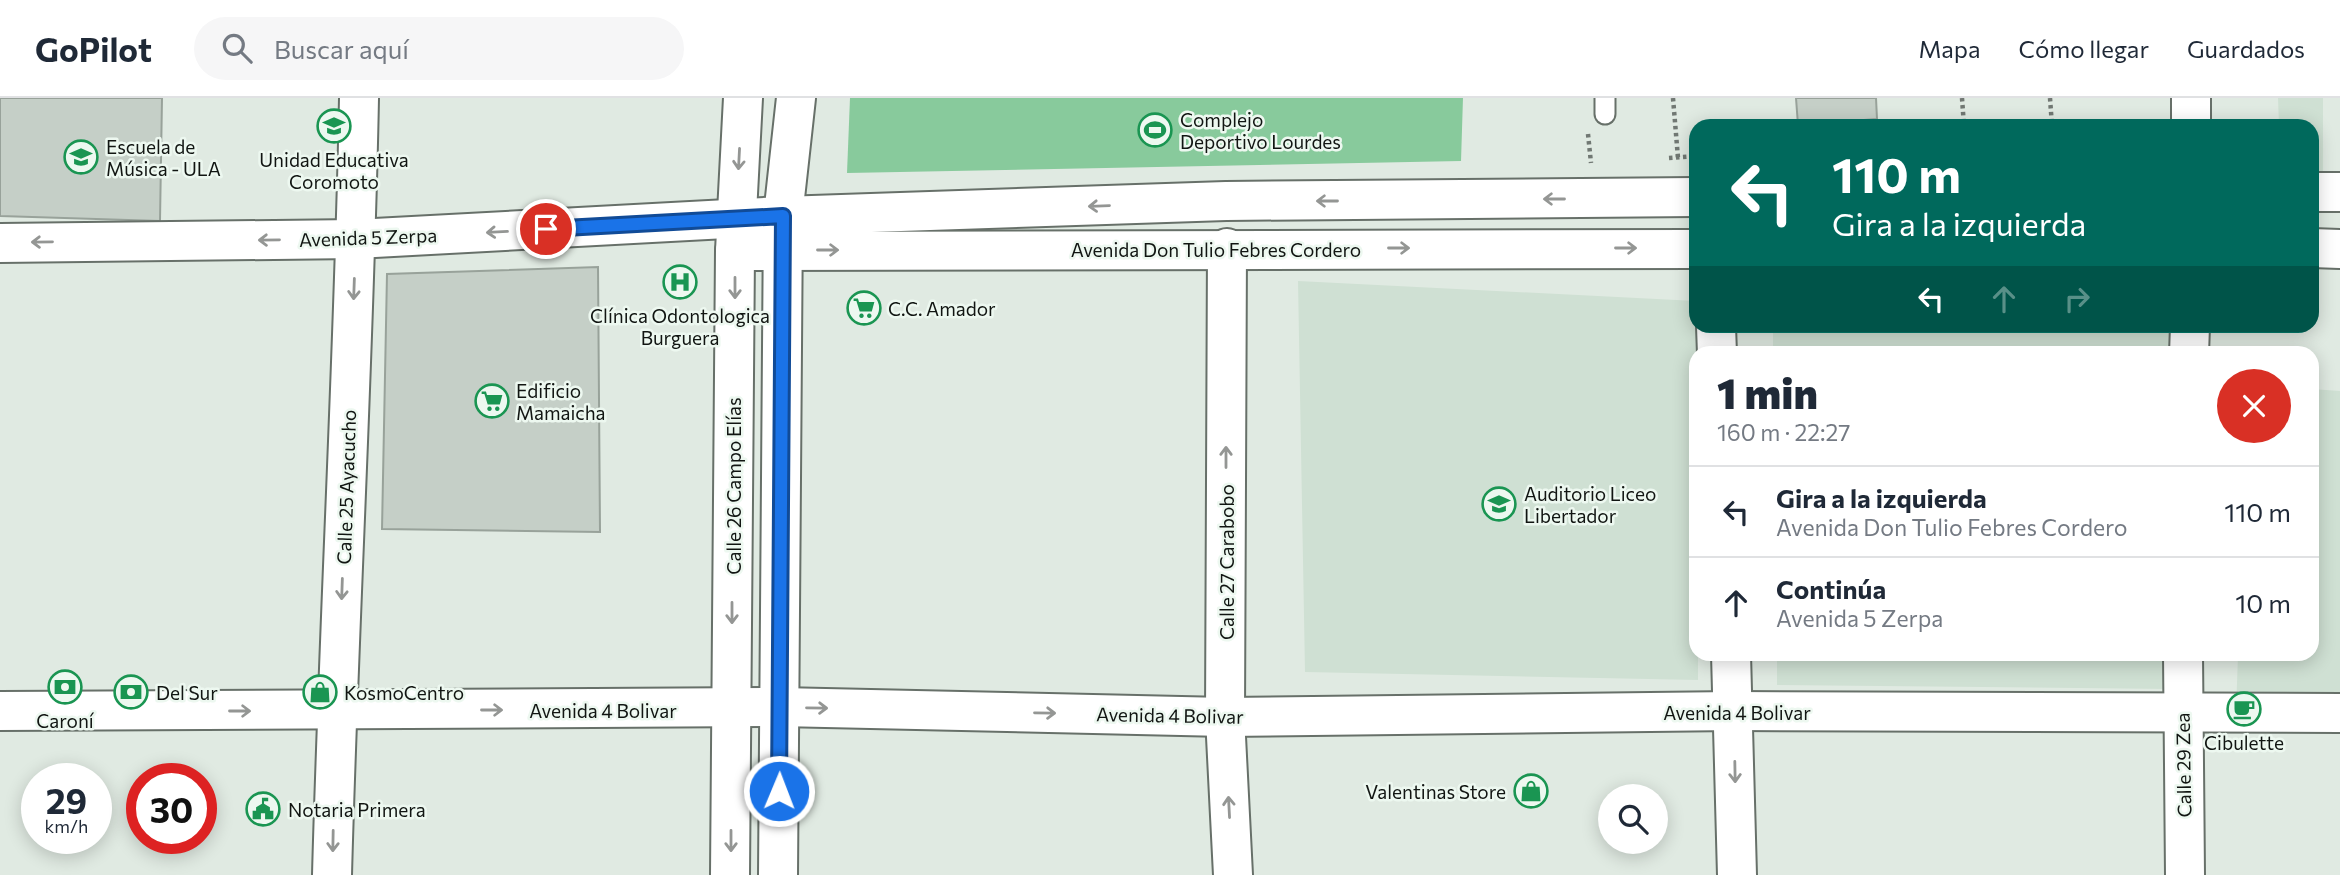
<!DOCTYPE html>
<html lang="es">
<meta charset="utf-8">
<style>
:root{--surface:#fff;--page:#f6f6f7;--text:#1f2937;--muted:#747a83;--line:#e0e1e3}
body{margin:0;font-family:Commissioner,sans-serif;background:var(--page);color:var(--text);height:100vh;display:flex;flex-direction:column;font-size:26px;white-space:nowrap}
*{box-sizing:border-box;margin:0}
p{font-size:23px;color:var(--muted)}
.icon{flex:none;width:38px;height:38px;fill:none;stroke:currentColor;stroke-width:2;stroke-linecap:round;stroke-linejoin:round}
.map{position:relative;flex:1;overflow:hidden}
.panel{position:absolute;left:1689px;top:248px;width:630px;height:315px;display:flex;flex-direction:column;background:var(--surface);border-radius:21px;box-shadow:0 4px 18px #0003}
.panel>*{flex:none}
.banner{position:absolute;left:1689px;top:21px;width:630px;height:214px;border-radius:21px;box-shadow:0 4px 18px #0003;background:#00695c;color:#fff;overflow:hidden}
.controls{position:absolute;left:1598px;top:686px;display:grid;gap:14px}
.controls a{display:grid;place-items:center;width:70px;height:70px;border-radius:50%;background:var(--surface);box-shadow:0 4px 18px #0003;font-size:35px}
.speed{position:absolute;left:21px;top:665px;display:flex;gap:14px;font-size:35px;font-weight:700;text-align:center}
.speed>*{display:grid;place-content:center;width:91px;height:91px;border-radius:50%;background:var(--surface);box-shadow:0 4px 18px #0003;line-height:1}
.speed small{font-size:18px;font-weight:400}
.speed .limit{border:10px solid #d22;background:#fff;color:#111}
.pin{position:absolute;display:grid;place-items:center;width:60px;height:60px;color:#fff;margin:-30px;border:4px solid #fff;border-radius:50%;box-shadow:0 2px 7px #0007}
.me{position:absolute;width:77px;margin:-38px;rotate:1deg;stroke-linejoin:round;filter:drop-shadow(0 0 5px #0008)}
.turn{display:flex;align-items:center;gap:24px;height:147px;padding:0 28px;font-size:32px}
.turn .icon{width:91px;height:91px;stroke-width:2.5}
.turn b{display:block;font-size:49px;line-height:60px}
.lanes{display:flex;align-items:center;height:66px;padding:0 28px;background:#0003;justify-content:center;gap:35px;direction:ltr}
.lanes .off{opacity:.35}
.round{display:grid;place-items:center;flex:none;width:74px;height:74px;border-radius:37px;background:var(--page)}
.head{display:flex;align-items:center;justify-content:space-between;height:119px;padding:0 28px}
h1{font-size:42px;font-weight:800;line-height:52px}
ul{padding:0;list-style:none}
li{display:flex;align-items:center;gap:21px;height:91px;padding:0 28px;border-top:2px solid var(--line)}
li div{flex:1}
li b{display:block;font-size:26px}
li em{font-style:normal}
header{display:flex;align-items:center;gap:42px;box-sizing:border-box;height:98px;padding:0 35px;background:var(--surface);border-bottom:2px solid var(--line)}
header strong{font-size:33px}
nav{display:flex;gap:38px;margin-inline-start:auto;font-size:24px}
.search{width:490px;height:63px;background:var(--page);display:flex;align-items:center;gap:18px;box-sizing:border-box;padding:0 24px;border-radius:38px;color:var(--muted);font-size:26px}
.map>svg:first-child{display:block}
.built{fill:#cfe0d3}
.green{fill:#88ca9c}
.building{fill:#c5cfc7;stroke:#98a29a;stroke-width:2}
.lines{fill:none;stroke-linecap:round;stroke-linejoin:round}
.lane-casing{stroke:#677069;stroke-width:23}
.street-casing{stroke:#677069;stroke-width:42}
.path{stroke:#717873;stroke-width:4.5;stroke-dasharray:3.5 3.5;stroke-linecap:butt}
.lane{stroke:#fff;stroke-width:19}
.street{stroke:#fff;stroke-width:38}
.oneway{stroke:#949694}
.route-casing{stroke:#114b97;stroke-width:18}
.route{stroke:#1a73e8;stroke-width:12}
.labels{text-anchor:middle;dominant-baseline:central;stroke-width:5;stroke-linejoin:round;paint-order:stroke}
.poi-label{font-size:19px;fill:#111512;stroke:#edf8f0;text-anchor:start}
.street-label{font-size:19px;fill:#111512;stroke:#edf8f0}
</style>
<header>
<strong>GoPilot</strong>
<div class="search"><svg class="icon" aria-label="search" viewBox="0 0 24 24"><circle cx="10" cy="10" r="6"/><path d="M15 15l6 6"/></svg>Buscar aquí</div>
<nav><a>Mapa</a><a>Cómo llegar</a><a>Guardados</a></nav>
</header>
<div class="map">
<svg width="2340" height="777" viewBox="0 0 2340 777">
<rect width="100%" height="100%" fill="#e0eae2"/>
<g class="built">
<polygon points="2278,0 2323,0 2323,87 2312,87 2312,28 2279,28"/>
<polygon points="1298,183 1696,203 1696,556 1698,557 1698,582 1305,574"/>
<rect x="1773" y="228" width="397" height="27"/>
<polygon points="2312,291 2340,293 2340,612 2236,613 2238,557 2312,556"/>
<polygon points="1777,557 2170,557 2170,591 1777,587"/>
</g>
<polygon class="green" points="850,0 1463,0 1461,63 847,75"/>
<g class="building">
<polygon points="0,0 162,0 160,123 0,118"/>
<polygon points="1796,0 1876,0 1877,21 1798,27"/>
<polygon points="598,169 600,434 382,431 387,176"/>
</g>
<g class="lines">
<defs>
<polyline id="lane" points="1605,0 1605,16"/>
<g id="street">
<polyline points="2191,28 2191,0"/>
<polyline points="2312,94 2340,94"/>
<polyline points="0,145 356,141 783,118 1226,103 1696,99"/>
<polyline points="1227,150 1225,619 1233,777"/>
<polyline points="2312,150 2340,151"/>
<polyline points="735,153 1696,151"/>
<polyline points="1716,228 1717,256"/>
<polyline points="2189,256 2190,228"/>
<polyline points="1731,556 1737,777"/>
<polyline points="2183,556 2185,777"/>
<polyline points="0,613 780,609 1225,619 1734,613 2340,615"/>
<path d="M332 777C339 518 354 259 359 0"/>
<polyline points="730,777 735,153 743,0"/>
<polyline points="778,777 783,118 796,0"/>
</g>
</defs>
<use href="#lane" class="lane-casing"/>
<use href="#street" class="street-casing"/>
<g class="path">
<polyline points="1673,0 1678,60"/>
<polyline points="1962,0 1964,28"/>
<polyline points="2050,0 2052,28"/>
<polyline points="1588,36 1591,65"/>
<polyline points="1669,60 1696,58"/>
</g>
<use href="#lane" class="lane"/>
<use href="#street" class="street"/>
</g>
<defs><path id="oneway-shaft" d="M-6 0H5M1.5-3L5.5 0L1.5 3" fill="none" stroke-width="1.6" stroke-linecap="round" stroke-linejoin="round" transform="scale(1.75)"/></defs>
<g class="oneway">
<use href="#oneway-shaft" transform="translate(739 61) rotate(93)"/>
<use href="#oneway-shaft" transform="translate(1554 101) rotate(180)"/>
<use href="#oneway-shaft" transform="translate(1327 103) rotate(180)"/>
<use href="#oneway-shaft" transform="translate(1099 108) rotate(178)"/>
<use href="#oneway-shaft" transform="translate(497 134) rotate(177)"/>
<use href="#oneway-shaft" transform="translate(269 142) rotate(179)"/>
<use href="#oneway-shaft" transform="translate(42 144) rotate(179)"/>
<use href="#oneway-shaft" transform="translate(1399 150)"/>
<use href="#oneway-shaft" transform="translate(1626 150)"/>
<use href="#oneway-shaft" transform="translate(828 152)"/>
<use href="#oneway-shaft" transform="translate(735 190) rotate(90)"/>
<use href="#oneway-shaft" transform="translate(354 191) rotate(92)"/>
<use href="#oneway-shaft" transform="translate(1226 359) rotate(-90)"/>
<use href="#oneway-shaft" transform="translate(342 491) rotate(92)"/>
<use href="#oneway-shaft" transform="translate(732 515) rotate(90)"/>
<use href="#oneway-shaft" transform="translate(817 610) rotate(1)"/>
<use href="#oneway-shaft" transform="translate(492 612)"/>
<use href="#oneway-shaft" transform="translate(240 613)"/>
<use href="#oneway-shaft" transform="translate(1045 615) rotate(1)"/>
<use href="#oneway-shaft" transform="translate(1735 674) rotate(89)"/>
<use href="#oneway-shaft" transform="translate(1229 709) rotate(-93)"/>
<use href="#oneway-shaft" transform="translate(333 743) rotate(91)"/>
<use href="#oneway-shaft" transform="translate(731 743) rotate(90)"/>
</g>
<g class="lines">
<defs>
<polyline id="route" points="546,131 783,118 779,693"/>
</defs>
<use href="#route" class="route-casing"/>
<use href="#route" class="route"/>
</g>
<defs>
<symbol id="school-ring" viewBox="-11 -11 22 22"><circle r="9.5" fill="#edf8f0" stroke="#1a9552" stroke-width="1.5"/><path d="M0-5L7-2L0 1L-7-2ZM-4 1L0 2.5L4 1V4Q0 6-4 4Z" fill="#1a9552"/></symbol>
<symbol id="stadium-ring" viewBox="-11 -11 22 22"><circle r="9.5" fill="#edf8f0" stroke="#1a9552" stroke-width="1.5"/><path d="M0-5a6.5 5 0 1 0 0 10a6.5 5 0 1 0 0-10ZM-3.5-1.8h7v3.6h-7Z" fill="#1a9552"/></symbol>
<symbol id="university-ring" viewBox="-11 -11 22 22"><circle r="9.5" fill="#edf8f0" stroke="#1a9552" stroke-width="1.5"/><path d="M0-5L7-2L0 1L-7-2ZM-4 1L0 2.5L4 1V4Q0 6-4 4Z" fill="#1a9552"/></symbol>
<symbol id="hospital-ring" viewBox="-11 -11 22 22"><circle r="9.5" fill="#edf8f0" stroke="#1a9552" stroke-width="1.5"/><path d="M-5-5h3v3.5h4V-5h3V5h-3V1.5h-4V5h-3Z" fill="#1a9552"/></symbol>
<symbol id="supermarket-ring" viewBox="-11 -11 22 22"><circle r="9.5" fill="#edf8f0" stroke="#1a9552" stroke-width="1.5"/><path d="M-6-5.5h2.5l.6 2H6L4.5 2H-2.5L-4.4-4H-6ZM-1.5 3.2a1.3 1.3 0 1 0 .1 0ZM3 3.2a1.3 1.3 0 1 0 .1 0Z" fill="#1a9552"/></symbol>
<symbol id="bank-ring" viewBox="-11 -11 22 22"><circle r="9.5" fill="#edf8f0" stroke="#1a9552" stroke-width="1.5"/><path d="M-6-4H6V4H-6ZM0-2.3a2.3 2.3 0 1 0 0 4.6a2.3 2.3 0 1 0 0-4.6Z" fill="#1a9552"/></symbol>
<symbol id="shop-ring" viewBox="-11 -11 22 22"><circle r="9.5" fill="#edf8f0" stroke="#1a9552" stroke-width="1.5"/><path d="M-5-2.5h2.3a2.7 3.5 0 0 1 5.4 0H5L5.5 6h-11ZM-1.5-2.5h3a1.5 2.3 0 0 0-3 0Z" fill="#1a9552"/></symbol>
<symbol id="cafe-ring" viewBox="-11 -11 22 22"><circle r="9.5" fill="#edf8f0" stroke="#1a9552" stroke-width="1.5"/><path d="M-5.5-4.5H6V0H3Q3 3.5 0 3.5H-2.5Q-5.5 3.5-5.5 0ZM3-3.2v2h1.7v-2ZM-6 4.5H4V6H-6Z" fill="#1a9552"/></symbol>
<symbol id="civic-ring" viewBox="-11 -11 22 22"><circle r="9.5" fill="#edf8f0" stroke="#1a9552" stroke-width="1.5"/><path d="M-.6-6.5H3V-4.5H.6V-3L4-1V1h2V6H-6V1h2V-1L-.6-3ZM-1.2 2.5V6h2.4V2.5Z" fill="#1a9552"/></symbol>
</defs>
<g fill-rule="evenodd">
<use href="#school-ring" x="315" y="9" width="38" height="38"/>
<use href="#stadium-ring" x="1136" y="13" width="38" height="38"/>
<use href="#university-ring" x="62" y="40" width="38" height="38"/>
<use href="#hospital-ring" x="661" y="165" width="38" height="38"/>
<use href="#supermarket-ring" x="845" y="191" width="38" height="38"/>
<use href="#supermarket-ring" x="473" y="284" width="38" height="38"/>
<use href="#school-ring" x="1480" y="387" width="38" height="38"/>
<use href="#bank-ring" x="46" y="570" width="38" height="38"/>
<use href="#bank-ring" x="112" y="575" width="38" height="38"/>
<use href="#shop-ring" x="301" y="575" width="38" height="38"/>
<use href="#cafe-ring" x="2225" y="592" width="38" height="38"/>
<use href="#shop-ring" x="1512" y="674" width="38" height="38"/>
<use href="#civic-ring" x="244" y="692" width="38" height="38"/>
</g>
<g class="labels">
<g class="poi-label">
<text x="1180" y="21">Complejo<tspan x="1180" dy="22">Deportivo Lourdes</tspan></text>
<text x="106" y="48">Escuela de<tspan x="106" dy="22">Música - ULA</tspan></text>
<text x="334" y="61" text-anchor="middle">Unidad Educativa<tspan x="334" dy="22">Coromoto</tspan></text>
<text x="888" y="210">C.C. Amador</text>
<text x="680" y="217" text-anchor="middle">Clínica Odontologica<tspan x="680" dy="22">Burguera</tspan></text>
<text x="516" y="292">Edificio<tspan x="516" dy="22">Mamaicha</tspan></text>
<text x="1524" y="395">Auditorio Liceo<tspan x="1524" dy="22">Libertador</tspan></text>
<text x="156" y="594">Del Sur</text>
<text x="344" y="594">KosmoCentro</text>
<text x="65" y="622" text-anchor="middle">Caroní</text>
<text x="2244" y="644" text-anchor="middle">Cibulette</text>
<text x="1506" y="693" text-anchor="end">Valentinas Store</text>
<text x="288" y="711">Notaria Primera</text>
</g>
<g class="street-label">
<text transform="translate(368 139) rotate(-2)">Avenida 5 Zerpa</text>
<text x="1216" y="151">Avenida Don Tulio Febres Cordero</text>
<text transform="translate(733 388) rotate(-90)">Calle 26 Campo Elías</text>
<text transform="translate(346 389) rotate(-88)">Calle 25 Ayacucho</text>
<text transform="translate(1226 464) rotate(-90)">Calle 27 Carabobo</text>
<text x="603" y="612">Avenida 4 Bolivar</text>
<text x="1737" y="614">Avenida 4 Bolivar</text>
<text transform="translate(1170 617) rotate(1)">Avenida 4 Bolivar</text>
<text transform="translate(2183 667) rotate(-91)">Calle 29 Zea</text>
</g>
</g>
</svg>
<div class="controls">
<a><svg class="icon" aria-label="search" viewBox="0 0 24 24"><circle cx="10" cy="10" r="6"/><path d="M15 15l6 6"/></svg></a>
</div>
<div class="speed"><div>29<small>km/h</small></div><div class="limit">30</div></div>
<div class="pin" style="left:546px;top:131px;background:#d93025"><svg class="icon" aria-label="arrive" viewBox="0 0 24 24"><path d="M6 21V4h12l-3 4 3 4H6"/></svg></div>
<svg class="me" style="left:779px;top:693px" viewBox="-20 -20 40 40"><circle r="17" fill="#1a73e8" stroke="#fff" stroke-width="3"/><path d="M0-11L8 9 0 5-8 9z" fill="#fff"/></svg>
<div class="banner">
<div class="turn"><svg class="icon" aria-label="left" viewBox="0 0 24 24"><path d="M17 20v-9H6M10 6l-5 5 5 5"/></svg><div><b>110 m</b>Gira a la izquierda</div></div>
<div class="lanes"><svg class="icon" aria-label="left" viewBox="0 0 24 24"><path d="M17 20v-9H6M10 6l-5 5 5 5"/></svg><svg class="icon off" aria-label="ahead" viewBox="0 0 24 24"><path d="M12 20V5M6 11l6-6 6 6"/></svg><svg class="icon off" aria-label="right" viewBox="0 0 24 24"><path d="M7 20v-9h11M14 6l5 5-5 5"/></svg></div>
</div>
<section class="panel">
<div class="head"><div><h1>1 min</h1><p>160 m · 22:27</p></div><a class="round" style="background:#d93025;color:#fff"><svg class="icon" aria-label="close" viewBox="0 0 24 24"><path d="M6 6l12 12M18 6L6 18"/></svg></a></div>
<ul>
<li><svg class="icon" aria-label="left" viewBox="0 0 24 24"><path d="M17 20v-9H6M10 6l-5 5 5 5"/></svg><div><b>Gira a la izquierda</b><p>Avenida Don Tulio Febres Cordero</p></div><em>110 m</em></li>
<li><svg class="icon" aria-label="ahead" viewBox="0 0 24 24"><path d="M12 20V5M6 11l6-6 6 6"/></svg><div><b>Continúa</b><p>Avenida 5 Zerpa</p></div><em>10 m</em></li>
</ul>
</section>
</div>
